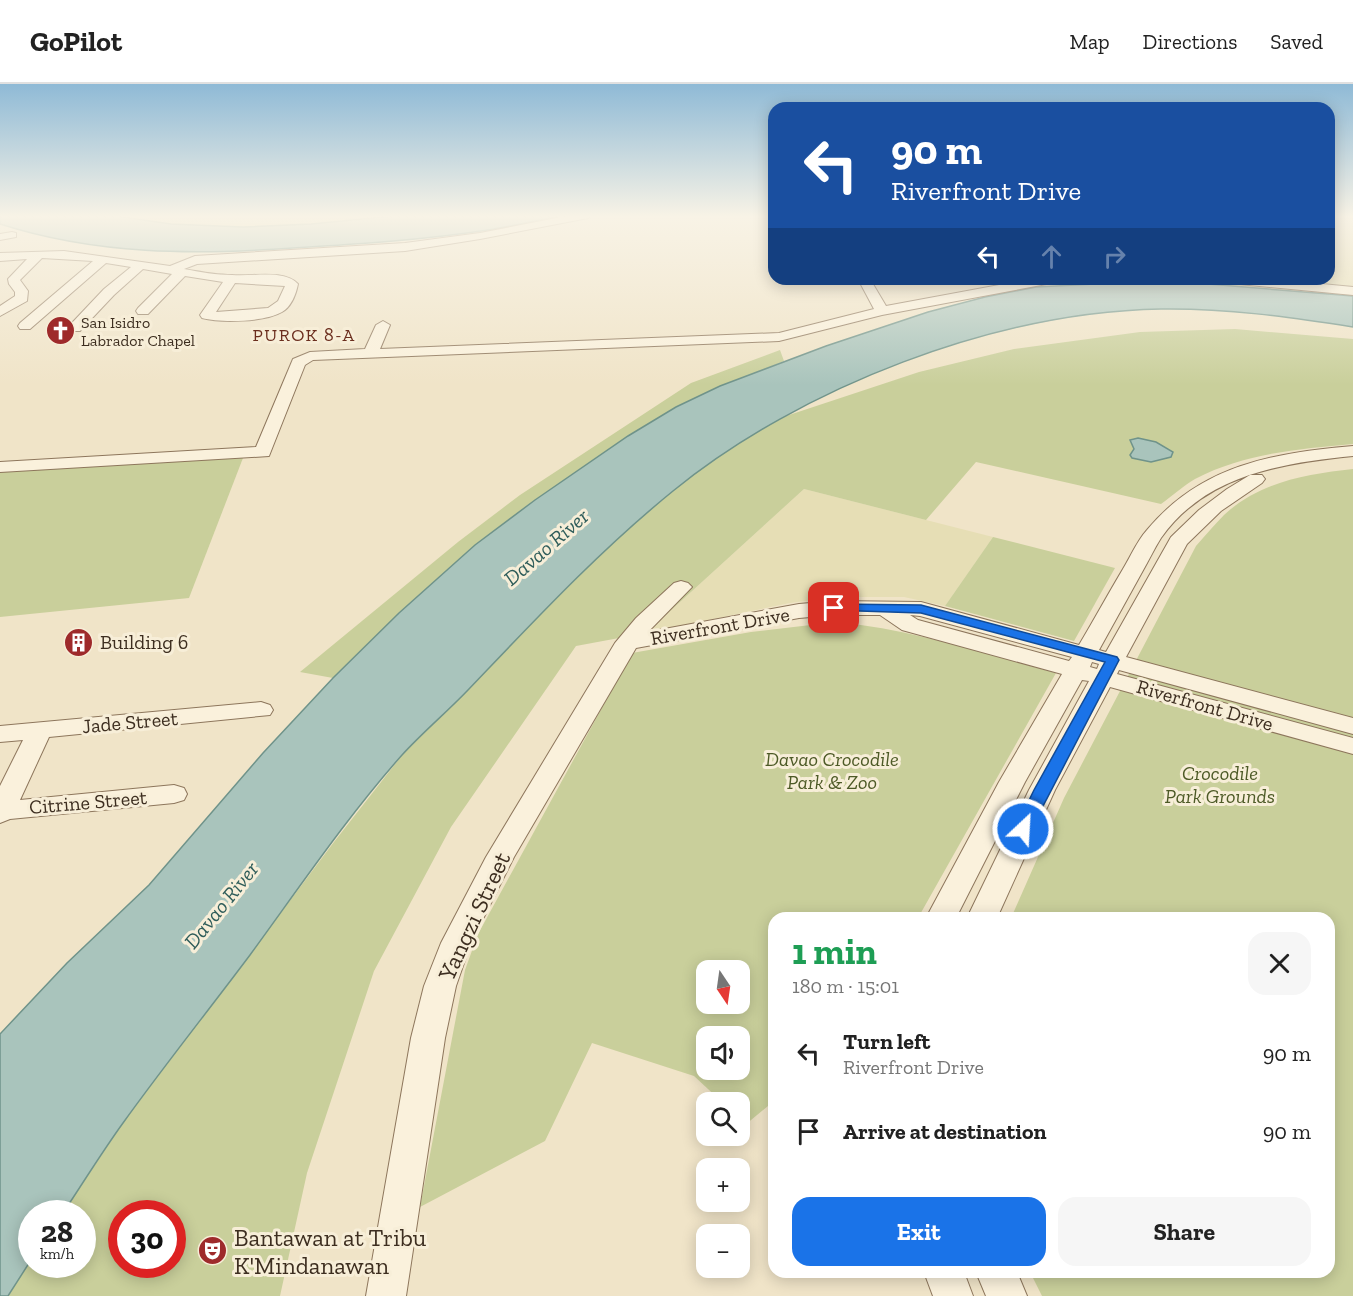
<!DOCTYPE html>
<meta charset="utf-8">
<style>
:root{--surface:#fff;--page:#f6f6f6;--text:#222;--muted:#767676;--line:#e0e0e0;--accent:#1a73e8}
body{margin:0;font-family:"Zilla Slab",serif;background:var(--page);color:var(--text);height:100vh;display:flex;flex-direction:column;font-size:22px;white-space:nowrap}
*{box-sizing:border-box;margin:0}
p{font-size:20px;color:var(--muted)}
.icon{flex:none;width:33px;height:33px;fill:none;stroke:currentColor;stroke-width:2;stroke-linecap:round;stroke-linejoin:round}
.map{position:relative;flex:1;overflow:hidden}
.sheet{position:absolute;left:768px;top:828px;width:567px;height:366px;display:flex;flex-direction:column;background:var(--surface);border-radius:18px;box-shadow:0 3px 15px #0003}
.sheet>*{flex:none}
.top-card{position:absolute;left:768px;top:18px;width:567px;height:183px;border-radius:18px;box-shadow:0 3px 15px #0003;background:#1a4fa0;color:#fff;overflow:hidden}
.needle{width:39px;rotate:167deg}
.tools{position:absolute;left:696px;top:876px;display:grid;gap:12px}
.tools a{display:grid;place-items:center;width:54px;height:54px;border-radius:12px;background:var(--surface);box-shadow:0 3px 15px #0003;font-size:30px}
.speed{position:absolute;left:18px;top:1116px;display:flex;gap:12px;font-size:30px;font-weight:700;text-align:center}
.speed>*{display:grid;place-content:center;width:78px;height:78px;border-radius:50%;background:var(--surface);box-shadow:0 3px 15px #0003;line-height:1}
.speed small{font-size:15px;font-weight:400}
.speed .limit{border:9px solid #d22;background:#fff;color:#111}
.pin{position:absolute;display:grid;place-items:center;width:51px;height:51px;color:#fff;margin:-26px;border-radius:12px;box-shadow:0 3px 9px #0006}
.me{position:absolute;width:66px;margin:-33px;rotate:25deg;stroke-linejoin:round;filter:drop-shadow(0 0 4px #0008)}
.turn{display:flex;align-items:center;gap:21px;height:126px;padding:0 24px;font-size:27px}
.turn .icon{width:78px;height:78px;stroke-width:2.5}
.turn b{display:block;font-size:42px;line-height:51px}
.lanes{display:flex;align-items:center;height:57px;padding:0 24px;background:#0003;justify-content:center;gap:30px;direction:ltr}
.lanes .off{opacity:.35}
.round{display:grid;place-items:center;flex:none;width:63px;height:63px;border-radius:18px;background:var(--page)}
.overview{display:flex;align-items:center;justify-content:space-between;height:102px;padding:0 24px}
h1{font-size:36px;font-weight:700;line-height:45px;color:#1e9e55}
.action{display:flex;gap:12px;margin-top:auto;padding:12px 24px}
.action a{flex:1;height:69px;border-radius:18px;background:var(--accent);color:#fff;font-size:24px;font-weight:700;line-height:69px;text-align:center}
.action a+a{background:var(--page);color:var(--text)}
ul{padding:0;list-style:none}
li{display:flex;align-items:center;gap:18px;height:78px;padding:0 24px}
li div{flex:1}
li b{display:block;font-size:22px}
li em{font-style:normal}
header{display:flex;align-items:center;gap:36px;box-sizing:border-box;height:84px;padding:0 30px;background:var(--surface);border-bottom:2px solid var(--line)}
header strong{font-size:28px}
nav{display:flex;gap:33px;margin-inline-start:auto;font-size:21px}
.map>svg:first-child{display:block}
.farmland{fill:#e6deb5}
.green{fill:#c9cf9b;fill-rule:evenodd}
.water{fill:#a9c4bc;stroke:#6f938a;stroke-width:1.5}
.lines{fill:none;stroke-linecap:round;stroke-linejoin:round}
.minor-casing{stroke:#8d765c;stroke-width:2}
.minor{fill:#faf1dc;fill-rule:evenodd}
.route{fill:#1a73e8;stroke:#114b97;stroke-width:1.5}
.labels{text-anchor:middle;dominant-baseline:central;stroke-width:6;stroke-linejoin:round;paint-order:stroke}
.far-poi-label{font-size:16px;fill:#3d2e20;stroke:#f7eed8;text-anchor:start}
.far-neighbourhood-label{font-size:18px;letter-spacing:1.5px;fill:#6b2e1e;stroke:#f7eed8}
.street-label{font-size:20px;fill:#3d2e20;stroke:#f7eed8}
.poi-label{font-size:20px;fill:#3d2e20;stroke:#f7eed8;text-anchor:start}
.park-label{font-size:20px;font-style:italic;fill:#4d5a26;stroke:#f7eed8}
.water-label{font-size:21px;font-style:italic;fill:#2f5d5a;stroke:#f7eed8}
.near-street-label{font-size:24px;fill:#3d2e20;stroke:#f7eed8}
.near-poi-label{font-size:24px;fill:#3d2e20;stroke:#f7eed8;text-anchor:start}
</style>
<header>
<strong>GoPilot</strong>
<nav><a>Map</a><a>Directions</a><a>Saved</a></nav>
</header>
<div class="map">
<svg width="1353" height="1212" viewBox="0 0 1353 1212">
<rect width="100%" height="100%" fill="#f0e4c8"/>
<g class="farmland">
<polygon points="109,131 403,131 311,140 243,143 171,140"/>
<polygon points="1329,131 1353,131 1353,212 1208,200 1207,195 1329,195"/>
<polygon points="804,405 993,453 945,522 904,513 835,513 790,519 646,549"/>
</g>
<g class="green">
<path d="M1235 245 1353 255V360C1299 365 1244 369 1195 395 1183 402 1172 412 1161 420L976 378 926 436 804 405 646 549 576 562 451 743 374 887 307 1089 280 1212H8L31 1176 32 1180H82V1130L63 1129 122 1040 334 758 403 670 467 607 520 549 621 451 674 405 736 360 783 333 919 288 1014 265 1140 248ZM122 1130H172V1180H122Z"/>
<polygon points="780,266 784,277 676,323 535,416 475,461 399,529 333,594 300,588 458,458 520,411 691,299"/>
<polygon points="243,374 189,514 0,533 0,387"/>
<path d="M1353 385V1212H1042L1030 1188H1329V834H1011L1064 714 1196 462C1205 452 1214 441 1224 431 1259 398 1307 390 1353 385Z"/>
<polygon points="993,453 1115,484 1074,557 945,522"/>
<path d="M836 538C911 545 983 569 1056 589L918 834H774V1017L745 1041 740 1035V1018H722L694 992 592 959 545 1057 420 1123 465 886 478 850 632 569 751 548ZM706 886H740V920H706ZM706 952H740V986H706Z"/>
</g>
<g class="water">
<path d="M0 131H109L171 140 243 143 311 140 403 131H568C541 135 515 142 488 146 423 156 358 160 293 164 194 171 96 171 0 140Z"/>
<path d="M1134 198 1208 200 1353 212V243C1289 233 1225 224 1161 225 995 228 801 303 673 407 599 467 534 537 468 606 447 628 423 648 402 671 347 733 299 804 250 871 208 927 164 982 123 1039 102 1068 83 1099 63 1129L32 1130 31 1176 8 1212H0V950L67 879 149 801 263 669 333 594 399 529 475 461 535 416 628 352 676 323 720 302 826 262 928 228 985 213 1036 203Z"/>
<polygon points="1138,354 1156,358 1173,368 1171,373 1151,378 1132,374 1130,371 1134,365 1130,356"/>
</g>
<g class="lines">
<defs>
<g id="minor">
<path d="M572 131H593L588 134 480 155 405 167 197 180 184 185C200 188 217 191 232 191 252 193 284 185 298 200 296 210 291 223 282 228 265 238 221 239 202 234L200 231 223 198 185 192 148 230H138L136 227 138 224 172 190 143 185 114 211 80 247H70L68 244 70 241 104 205 131 183 106 179 30 245H20L18 242 20 239 93 177 42 174 20 196 28 207 27 217 0 232V222L15 212V208L9 200 8 195 27 175 0 177V169L64 167 170 182 195 172 405 159 480 149ZM235 199 285 202 278 217 268 224 216 228Z"/>
<polygon points="12,148 16,149 16,153 0,156 0,150"/>
<polygon points="858,195 870,195 886,222 1032,195 1058,195 1052,199 882,231 779,257 313,276 305,281 269,372 0,388 0,378 256,363 293,275 310,268 365,265 376,241 383,237 390,241 380,265 779,249 874,225"/>
<polygon points="1223,195 1269,195 1353,203 1353,211 1229,199"/>
<path d="M1353 362V372C1282 379 1205 391 1161 454 1154 465 1148 478 1141 490 1127 515 1113 541 1099 566L1106 568 1171 453 1199 426 1227 405 1250 391H1262L1265 395 1262 399 1221 427 1187 460 1126 573 1353 634V650L1119 586 1117 590 1353 654V670L1110 603 1055 706 997 834H967L1029 706 1089 597 1082 596 1025 698 956 834H926L999 698 1062 590 902 546 880 531H834L799 534 636 564 514 773 471 859 456 902 445 954 406 1212H366L411 954 424 902 441 859 486 773 615 559 636 534 674 499 681 497 688 499 692 503 648 548 799 520 834 517 921 518 1079 561C1094 536 1108 510 1123 485 1131 472 1137 457 1147 446 1201 381 1273 369 1353 362ZM910 531 920 532 1072 573 1069 577 918 536ZM1092 578 1099 580 1097 585 1090 583Z"/>
<polygon points="261,618 270,621 273,626 270,631 49,653 20,716 174,701 184,704 187,710 184,716 174,719 10,735 0,739 0,702 23,656 0,658 0,642"/>
<polygon points="924,1188 964,1188 973,1212 933,1212"/>
<polygon points="976,1188 1017,1188 1027,1212 986,1212"/>
</g>
</defs>
<use href="#minor" class="minor-casing"/>
<use href="#minor" class="minor"/>
</g>
<linearGradient id="sky" x2="0" y2="1"><stop stop-color="#8fbad6"/><stop offset="0.44" stop-color="#f8f3e6"/><stop offset="1" stop-color="#f8f3e6" stop-opacity="0"/></linearGradient>
<rect width="1353" height="301" fill="url(#sky)"/>
<polygon class="route" points="834,520 921,521 1117,573 1119,576 1029,749 1018,749 1015,745 1034,706 1105,578 921,529 829,526 828,524 829,521"/>
<defs>
<symbol id="church-disc" viewBox="-11 -11 22 22"><circle r="9.5" fill="#9e2a2b" stroke="#f7eed8"/><path d="M-1.2-6h2.4v3.5h3.3v2.4h-3.3V6h-2.4V-.1h-3.3v-2.4h3.3Z" fill="#fff"/></symbol>
<symbol id="building-disc" viewBox="-11 -11 22 22"><circle r="9.5" fill="#9e2a2b" stroke="#f7eed8"/><path d="M-4-6H4V6H1V3H-1V6H-4ZM-2.5-4.3h1.7v1.8h-1.7ZM.8-4.3h1.7v1.8H.8ZM-2.5-1h1.7V.8h-1.7ZM.8-1h1.7V.8H.8Z" fill="#fff"/></symbol>
<symbol id="theatre-disc" viewBox="-11 -11 22 22"><circle r="9.5" fill="#9e2a2b" stroke="#f7eed8"/><path d="M-5-5.5Q0-4 5-5.5V0Q5 5 0 6Q-5 5-5 0ZM-3.3-2.5H-1v1.5H-3.3ZM1-2.5H3.3v1.5H1ZM-2.8 1Q0 5.5 2.8 1Z" fill="#fff"/></symbol>
</defs>
<g fill-rule="evenodd">
<use href="#church-disc" x="44" y="230" width="33" height="33"/>
<use href="#building-disc" x="62" y="542" width="33" height="33"/>
<use href="#theatre-disc" x="196" y="1150" width="33" height="33"/>
</g>
<g class="labels">
<g class="far-poi-label">
<text x="81" y="238">San Isidro<tspan x="81" dy="18">Labrador Chapel</tspan></text>
</g>
<g class="far-neighbourhood-label">
<text x="304" y="251">PUROK 8-A</text>
</g>
<g class="street-label">
<text transform="translate(720 542) rotate(-10)">Riverfront Drive</text>
<text transform="translate(1205 621) rotate(16)">Riverfront Drive</text>
<text transform="translate(130 638) rotate(-5)">Jade Street</text>
<text transform="translate(88 718) rotate(-5)">Citrine Street</text>
</g>
<g class="poi-label">
<text x="100" y="558">Building 6</text>
</g>
<g class="park-label">
<text x="832" y="675">Davao Crocodile<tspan x="832" dy="23">Park &amp; Zoo</tspan></text>
<text x="1220" y="689">Crocodile<tspan x="1220" dy="23">Park Grounds</tspan></text>
</g>
<g class="water-label">
<text transform="translate(546 463) rotate(-41)">Davao River</text>
<text transform="translate(221 821) rotate(-51)">Davao River</text>
</g>
<g class="near-street-label">
<text transform="translate(474 832) rotate(-65)">Yangzi Street</text>
</g>
<g class="near-poi-label">
<text x="234" y="1153">Bantawan at Tribu<tspan x="234" dy="28">K'Mindanawan</tspan></text>
</g>
</g>
</svg>
<div class="tools">
<a><svg class="needle" viewBox="-14 -14 28 28"><path d="M0-13l5 13h-10z" fill="#e53935"/><path d="M0 13l5-13h-10z" fill="#767676"/></svg></a>
<a><svg class="icon" aria-label="sound" viewBox="0 0 24 24"><path d="M4 9h4l5-4v14l-5-4H4zM17 9q2 3 0 6"/></svg></a>
<a><svg class="icon" aria-label="search" viewBox="0 0 24 24"><circle cx="10" cy="10" r="6"/><path d="M15 15l6 6"/></svg></a>
<a>+</a>
<a>−</a>
</div>
<div class="speed"><div>28<small>km/h</small></div><div class="limit">30</div></div>
<div class="pin" style="left:834px;top:524px;background:#d93025"><svg class="icon" aria-label="arrive" viewBox="0 0 24 24"><path d="M6 21V4h12l-3 4 3 4H6"/></svg></div>
<svg class="me" style="left:1023px;top:745px" viewBox="-20 -20 40 40"><circle r="17" fill="#1a73e8" stroke="#fff" stroke-width="3"/><path d="M0-11L8 9 0 5-8 9z" fill="#fff"/></svg>
<div class="top-card">
<div class="turn"><svg class="icon" aria-label="left" viewBox="0 0 24 24"><path d="M17 20v-9H6M10 6l-5 5 5 5"/></svg><div><b>90 m</b>Riverfront Drive</div></div>
<div class="lanes"><svg class="icon" aria-label="left" viewBox="0 0 24 24"><path d="M17 20v-9H6M10 6l-5 5 5 5"/></svg><svg class="icon off" aria-label="ahead" viewBox="0 0 24 24"><path d="M12 20V5M6 11l6-6 6 6"/></svg><svg class="icon off" aria-label="right" viewBox="0 0 24 24"><path d="M7 20v-9h11M14 6l5 5-5 5"/></svg></div>
</div>
<section class="sheet">
<div class="overview"><div><h1>1 min</h1><p>180 m · 15:01</p></div><a class="round"><svg class="icon" aria-label="close" viewBox="0 0 24 24"><path d="M6 6l12 12M18 6L6 18"/></svg></a></div>
<ul>
<li><svg class="icon" aria-label="left" viewBox="0 0 24 24"><path d="M17 20v-9H6M10 6l-5 5 5 5"/></svg><div><b>Turn left</b><p>Riverfront Drive</p></div><em>90 m</em></li>
<li><svg class="icon" aria-label="arrive" viewBox="0 0 24 24"><path d="M6 21V4h12l-3 4 3 4H6"/></svg><div><b>Arrive at destination</b></div><em>90 m</em></li>
</ul>
<div class="action"><a>Exit</a><a>Share</a></div>
</section>
</div>
